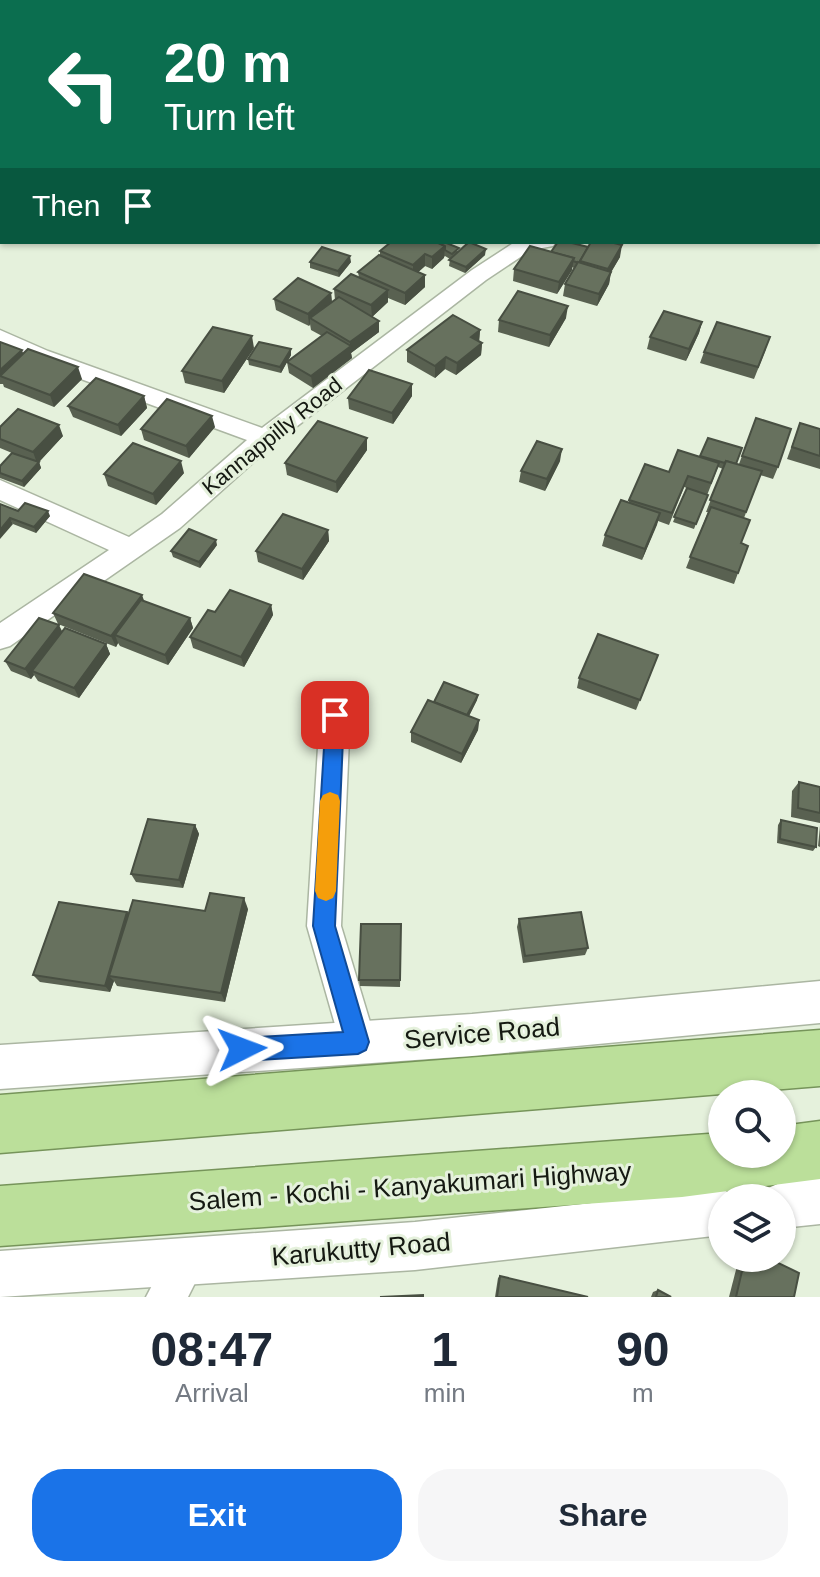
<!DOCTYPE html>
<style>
:root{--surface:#fff;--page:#f6f6f7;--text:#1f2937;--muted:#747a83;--accent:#1a73e8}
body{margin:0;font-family:Helvetica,sans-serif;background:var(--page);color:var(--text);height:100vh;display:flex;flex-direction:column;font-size:30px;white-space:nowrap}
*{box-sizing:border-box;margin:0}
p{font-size:26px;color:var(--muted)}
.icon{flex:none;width:44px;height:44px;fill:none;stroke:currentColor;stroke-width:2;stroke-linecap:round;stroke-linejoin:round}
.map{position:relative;height:1297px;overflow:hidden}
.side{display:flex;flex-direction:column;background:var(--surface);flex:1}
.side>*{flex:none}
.hud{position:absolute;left:0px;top:0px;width:820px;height:244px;box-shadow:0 2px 6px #0004;background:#0b6e4f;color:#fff;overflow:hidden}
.tools{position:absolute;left:708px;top:1080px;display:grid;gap:16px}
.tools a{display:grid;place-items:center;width:88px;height:88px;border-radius:50%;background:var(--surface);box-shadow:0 2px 6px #0004;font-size:40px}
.pin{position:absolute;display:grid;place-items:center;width:68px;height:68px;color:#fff;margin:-34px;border-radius:16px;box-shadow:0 4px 12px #0006}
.me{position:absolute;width:88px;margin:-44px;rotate:87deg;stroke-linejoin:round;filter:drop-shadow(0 0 6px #0008)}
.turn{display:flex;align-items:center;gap:28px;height:168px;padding:0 32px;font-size:36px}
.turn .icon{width:104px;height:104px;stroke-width:2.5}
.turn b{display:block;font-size:56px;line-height:68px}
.then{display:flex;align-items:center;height:76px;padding:0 32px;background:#0003;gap:16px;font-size:30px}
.eta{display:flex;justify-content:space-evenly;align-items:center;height:136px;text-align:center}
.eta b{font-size:48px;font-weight:600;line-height:56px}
.primary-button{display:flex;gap:16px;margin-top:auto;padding:16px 32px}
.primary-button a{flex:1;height:92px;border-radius:32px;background:var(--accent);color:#fff;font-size:32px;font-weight:600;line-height:92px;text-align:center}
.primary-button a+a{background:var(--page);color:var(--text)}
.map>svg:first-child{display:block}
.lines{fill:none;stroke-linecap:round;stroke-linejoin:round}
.minor-casing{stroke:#abb6a2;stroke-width:3}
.tertiary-casing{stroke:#abb6a2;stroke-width:3}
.trunk-casing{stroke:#76945a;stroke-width:3}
.minor{fill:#fff;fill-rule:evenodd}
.tertiary{fill:#fff;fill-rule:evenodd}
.trunk{fill:#bbdf9a;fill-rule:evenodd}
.wall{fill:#596151}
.shaded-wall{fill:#484f42}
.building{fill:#67715e;stroke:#484f42;stroke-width:2}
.route{fill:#1a73e8;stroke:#114b97;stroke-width:2}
.slow{fill:#f59e0b}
.labels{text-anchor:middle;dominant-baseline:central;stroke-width:6;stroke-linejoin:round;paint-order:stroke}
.street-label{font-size:22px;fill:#151912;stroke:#e5f1dc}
.near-street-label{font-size:26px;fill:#151912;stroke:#e5f1dc}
</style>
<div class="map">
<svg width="820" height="1297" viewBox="0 0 820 1297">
<rect width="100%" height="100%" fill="#e5f1dc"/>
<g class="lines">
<defs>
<g id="minor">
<polygon points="820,118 820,139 818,140 818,119"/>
<rect x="818" y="163" width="2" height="12"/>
<polygon points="515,242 556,242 553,246 531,250 486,280 274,444 180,528 10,646 0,649 0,623 109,550 0,500 0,480 129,537 162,514 247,440 32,361 0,346 0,330 48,351 262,428 472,270"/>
<polygon points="335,702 345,706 350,715 341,926 376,1042 370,1054 358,1060 346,1054 340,1042 307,926 320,715 325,706"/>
<polygon points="185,1243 199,1249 205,1263 188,1297 146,1297 171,1249"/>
</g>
<g id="tertiary">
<polygon points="820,981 820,1023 472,1056 0,1089 0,1045 472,1014"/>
<polygon points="820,1178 820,1224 782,1228 782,1198 762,1198 766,1189 782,1182"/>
<polygon points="722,1189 739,1198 722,1198 722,1235 415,1270 0,1297 0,1251 415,1222"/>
</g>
<g id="trunk">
<polygon points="820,1030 820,1086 0,1153 0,1095"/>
<polygon points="820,1121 820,1179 682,1197 0,1246 0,1186 722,1133 722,1154 782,1154 782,1126"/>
</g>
</defs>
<use href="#minor" class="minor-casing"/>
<use href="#tertiary" class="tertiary-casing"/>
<use href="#trunk" class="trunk-casing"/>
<use href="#minor" class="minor"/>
<use href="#tertiary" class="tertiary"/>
<use href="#trunk" class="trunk"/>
</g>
<g class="wall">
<polygon points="227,0 246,0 244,2"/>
<polygon points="347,0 366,0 364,2"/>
<polygon points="538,0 569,0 568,2 543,2"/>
<polygon points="707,0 743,0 742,2 717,2"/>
<polygon points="391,242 485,255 465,273 449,266 450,259 445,256 432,269 425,266 418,272 425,287 405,305 388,298 388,302 372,317 379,332 351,353 352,358 313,388 289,373 287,362 281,373 249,365 248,359 291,349 291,355 288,361 322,336 311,330 310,324 309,326 276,310 274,299 331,293 332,302 335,300 334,289 359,278 358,272 380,255 380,251"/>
<polygon points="551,252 620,257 611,272 609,284 597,306 563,296 565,284 574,268 572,267 572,270 557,294 513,281 514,269"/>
<polygon points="310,262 351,262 339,277 310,268"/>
<polygon points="566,318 549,347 498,332 499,320"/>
<polygon points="702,322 699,333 686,361 647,349 650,337"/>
<polygon points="480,330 479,342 482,343 481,355 456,375 445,369 435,378 407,362 407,350"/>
<polygon points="0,342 23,353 82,379 54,407 4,387 3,384 0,384"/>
<polygon points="254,348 224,393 185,383 182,371"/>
<polygon points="766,349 754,379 700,363 704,352"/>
<polygon points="144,396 147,408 121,436 73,417 68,406"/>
<polygon points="412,396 393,424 349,409 348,398"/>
<polygon points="756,418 778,467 773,479 760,475 744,518 738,573 734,584 686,568 708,512 706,512 723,469 718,467 694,529 673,522 687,488 684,487 669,525 658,521 642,560 602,546 605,535 629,503 629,500 669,472 700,457 708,438 736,464 739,464"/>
<polygon points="800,423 820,429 820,469 787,459"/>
<polygon points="0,427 63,436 39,462 41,468 24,487 0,478 0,466 12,453 0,448"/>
<polygon points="215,427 189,458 144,440 141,429"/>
<polygon points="367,450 337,493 287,475 285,463"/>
<polygon points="560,461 545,491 519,482 521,471"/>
<polygon points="184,473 156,505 108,486 104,474"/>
<polygon points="0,504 18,511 50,516 36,533 13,524"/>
<polygon points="328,530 329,541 303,580 258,562 256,551"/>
<polygon points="217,545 200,568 173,557 171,551"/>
<polygon points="144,601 190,618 193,628 168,665 120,646 118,643 116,647 58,624 53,613"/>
<polygon points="271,605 273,615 244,667 193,648 190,637 215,612"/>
<polygon points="62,631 106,644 110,654 79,698 38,681 34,675 31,679 11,671 5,661"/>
<polygon points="658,655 636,710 577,688 579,678"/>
<polygon points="478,695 477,700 469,716 479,720 478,730 461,763 411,742 411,732 434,702"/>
<polygon points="799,782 820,787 820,823 791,817 792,791"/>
<polygon points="781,820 816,847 813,851 777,843 778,825"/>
<polygon points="195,825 199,834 183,888 136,882 131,874"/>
<polygon points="820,826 820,847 818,846"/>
<polygon points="248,909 225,1002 117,986 114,981 110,992 40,982 33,975 127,912 129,914"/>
<polygon points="519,919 588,948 585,955 523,963 517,927"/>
<polygon points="401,924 400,987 360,986 359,980"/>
<polygon points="739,1258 768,1258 794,1297 729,1297"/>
<polygon points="500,1276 588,1297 495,1297 498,1278"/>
<polygon points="658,1290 671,1297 651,1297 653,1292"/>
</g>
<g class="shaded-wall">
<polygon points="622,245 620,257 606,281 608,269"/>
<polygon points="445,246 444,258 432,269 432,257"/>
<polygon points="486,249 485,255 465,273 466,267"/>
<polygon points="425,254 425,266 413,277 413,265"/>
<polygon points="350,256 351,262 339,277 338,271"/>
<polygon points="574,258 572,270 557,294 559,282"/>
<polygon points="611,272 609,284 597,306 599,294"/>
<polygon points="425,275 425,287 405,305 405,293"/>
<polygon points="388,290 388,302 372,317 371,305"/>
<polygon points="331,293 332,305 310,318 310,324 309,326 308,314"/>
<polygon points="568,306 566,318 549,347 550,335"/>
<polygon points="379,321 379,332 351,353 352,358 313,388 311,376 350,347 350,342"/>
<polygon points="702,322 699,333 686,361 689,349"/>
<polygon points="480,330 479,342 471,337"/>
<polygon points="252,336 254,348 224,393 222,381"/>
<polygon points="482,343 481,355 456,375 457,363"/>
<polygon points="291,349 291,355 281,373 280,367"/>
<polygon points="22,350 26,362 0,376 0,370"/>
<polygon points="446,357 445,369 435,378 435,366"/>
<polygon points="78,367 82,379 54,407 50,395"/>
<polygon points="412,384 412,396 393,424 392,413"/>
<polygon points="144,396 147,408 121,436 118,425"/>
<polygon points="212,416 215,427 189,458 186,446"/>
<polygon points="59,425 63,436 39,462 41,468 24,487 22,481 37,463 33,452"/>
<polygon points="367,438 367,450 337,493 336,482"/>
<polygon points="562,449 560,461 545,491 547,479"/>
<polygon points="181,461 184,473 156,505 153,494"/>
<polygon points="48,511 50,516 36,533 34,527"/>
<polygon points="660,513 657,525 642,560 645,549"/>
<polygon points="10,518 13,524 0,539 0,530"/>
<polygon points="328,530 329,541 303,580 302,569"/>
<polygon points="216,540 217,545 200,568 199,562"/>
<polygon points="142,595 146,606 115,635 118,643 116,647 111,636"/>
<polygon points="271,605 273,615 244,667 241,657"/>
<polygon points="190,618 193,628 168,665 165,655"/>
<polygon points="59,625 64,635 32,671 34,675 31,679 25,669"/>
<polygon points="106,644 110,654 79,698 74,688"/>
<polygon points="478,695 477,700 467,720 467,715"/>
<polygon points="479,720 478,730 461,763 462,754"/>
<polygon points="195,825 199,834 183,888 179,880"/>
<polygon points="244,898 248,909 225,1002 221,993"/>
<polygon points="127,912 132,919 109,976 114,981 110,992 105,986"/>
</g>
<g class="building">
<polygon points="486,0 519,0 517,2 495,2"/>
<polygon points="570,0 595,0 593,2 568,2"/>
<polygon points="2,150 2,169 0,168 0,152"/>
<polygon points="391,242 436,242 445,246 432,257 425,254 413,265 380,251"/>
<polygon points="437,242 444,242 459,248 452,254 445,250 445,246"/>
<polygon points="469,242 486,249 466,267 449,260"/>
<polygon points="558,242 568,242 588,247 579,263 573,261 574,258 551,252"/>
<polygon points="591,242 610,242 622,245 608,269 580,261"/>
<polygon points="530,246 574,258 559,282 514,269"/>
<polygon points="322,247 350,256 338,271 310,262"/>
<polygon points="379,255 425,275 405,293 358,272"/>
<polygon points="578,262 611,272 599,294 565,284"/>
<polygon points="351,274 388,290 371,305 334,289"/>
<polygon points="298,278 331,293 308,314 274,299"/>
<polygon points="518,291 568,306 550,335 499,320"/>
<polygon points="339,297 379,321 350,342 310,318"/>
<polygon points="664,311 702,322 689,349 650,337"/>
<polygon points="453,315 480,330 471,337 482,343 457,363 446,357 435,366 407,350"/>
<polygon points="717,322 770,337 758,367 704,352"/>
<polygon points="213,327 252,336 222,381 182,371"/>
<polygon points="327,332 351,346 311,376 287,362"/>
<polygon points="0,342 22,350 0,370"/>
<polygon points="259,342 291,349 280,367 248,359"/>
<polygon points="28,349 78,367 50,395 0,376"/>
<polygon points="369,370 412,384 392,413 348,398"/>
<polygon points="96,378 144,396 118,425 68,406"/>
<polygon points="167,399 212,416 186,446 141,429"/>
<polygon points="18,409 59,425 33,452 0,439 0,427"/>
<polygon points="756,418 791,429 778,467 742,456"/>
<polygon points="318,421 367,438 336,482 285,463"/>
<polygon points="800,423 820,429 820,456 792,447"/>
<polygon points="708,438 742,448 736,464 726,461 725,463 700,456"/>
<polygon points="537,441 562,449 547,479 521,471"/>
<polygon points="133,443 181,461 153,494 104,474"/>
<polygon points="678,450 719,463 711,483 688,476 672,513 629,500 645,464 669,472"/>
<polygon points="12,453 39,462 22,481 0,473 0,466"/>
<polygon points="726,461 762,471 746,512 710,500"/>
<polygon points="687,488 708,495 696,524 674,517"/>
<polygon points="621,500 660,513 645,549 605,535"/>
<polygon points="25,503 48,511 34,527 10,518 0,530 0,504 18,511"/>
<polygon points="711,507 750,520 741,543 748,546 738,573 690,557"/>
<polygon points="283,514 328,530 302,569 256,551"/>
<polygon points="189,529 216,540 199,562 171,551"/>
<polygon points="84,574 142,595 111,636 53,613"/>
<polygon points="230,590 271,605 241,657 190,637 208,610 215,612"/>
<polygon points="141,600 190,618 165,655 115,635"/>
<polygon points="39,618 59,625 25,669 5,661"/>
<polygon points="65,628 106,644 74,688 32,671"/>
<polygon points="598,634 658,655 640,700 579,678"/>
<polygon points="444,682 478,695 467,715 434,702"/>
<polygon points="428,700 479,720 462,754 411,732"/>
<polygon points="799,782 820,787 820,813 798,808"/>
<polygon points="148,819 195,825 179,880 131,874"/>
<polygon points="781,820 817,828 816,847 780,839"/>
<polygon points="210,893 244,898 221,993 109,976 133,900 205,911"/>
<polygon points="59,902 127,912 105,986 33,975"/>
<polygon points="581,912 588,948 525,956 519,919"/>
<polygon points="361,924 401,924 400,980 359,980"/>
<polygon points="745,1258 768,1258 799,1273 794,1297 736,1297"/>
<polygon points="500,1276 588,1297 497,1297"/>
<polygon points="658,1290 671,1297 656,1297"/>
<polygon points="423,1295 423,1297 380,1297"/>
</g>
<polygon class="route" points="335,706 342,709 344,715 335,926 369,1042 366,1050 358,1054 242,1061 234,1057 231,1049 234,1041 242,1038 343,1032 313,926 326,715 328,709"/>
<polygon class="slow" points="330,792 338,795 340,801 336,891 333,898 326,901 318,898 315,891 320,801 323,795"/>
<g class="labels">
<g class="street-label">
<text transform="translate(272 436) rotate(-39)">Kannappilly Road</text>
</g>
<g class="near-street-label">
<text transform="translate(482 1033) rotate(-5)">Service Road</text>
<text transform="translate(410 1186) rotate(-4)">Salem - Kochi - Kanyakumari Highway</text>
<text transform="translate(361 1249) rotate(-5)">Karukutty Road</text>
</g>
</g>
</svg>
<div class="tools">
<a><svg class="icon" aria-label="search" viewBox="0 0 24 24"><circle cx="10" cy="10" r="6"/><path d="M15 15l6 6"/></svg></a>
<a><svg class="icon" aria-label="layers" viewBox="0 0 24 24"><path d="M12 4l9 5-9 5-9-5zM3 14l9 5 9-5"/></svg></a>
</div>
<div class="pin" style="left:335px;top:715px;background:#d93025"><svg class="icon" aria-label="arrive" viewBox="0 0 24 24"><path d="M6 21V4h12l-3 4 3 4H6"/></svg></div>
<svg class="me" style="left:242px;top:1049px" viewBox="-20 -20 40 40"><path d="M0-17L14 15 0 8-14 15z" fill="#1a73e8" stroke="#fff" stroke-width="4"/></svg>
<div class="hud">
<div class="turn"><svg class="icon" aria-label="left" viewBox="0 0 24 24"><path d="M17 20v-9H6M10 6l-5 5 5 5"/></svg><div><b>20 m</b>Turn left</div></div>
<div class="then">Then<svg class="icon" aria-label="arrive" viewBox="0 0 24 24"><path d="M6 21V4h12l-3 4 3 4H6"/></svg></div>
</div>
</div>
<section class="side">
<div class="eta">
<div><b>08:47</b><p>Arrival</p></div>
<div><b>1</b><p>min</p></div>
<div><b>90</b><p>m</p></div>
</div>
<div class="primary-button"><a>Exit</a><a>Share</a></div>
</section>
